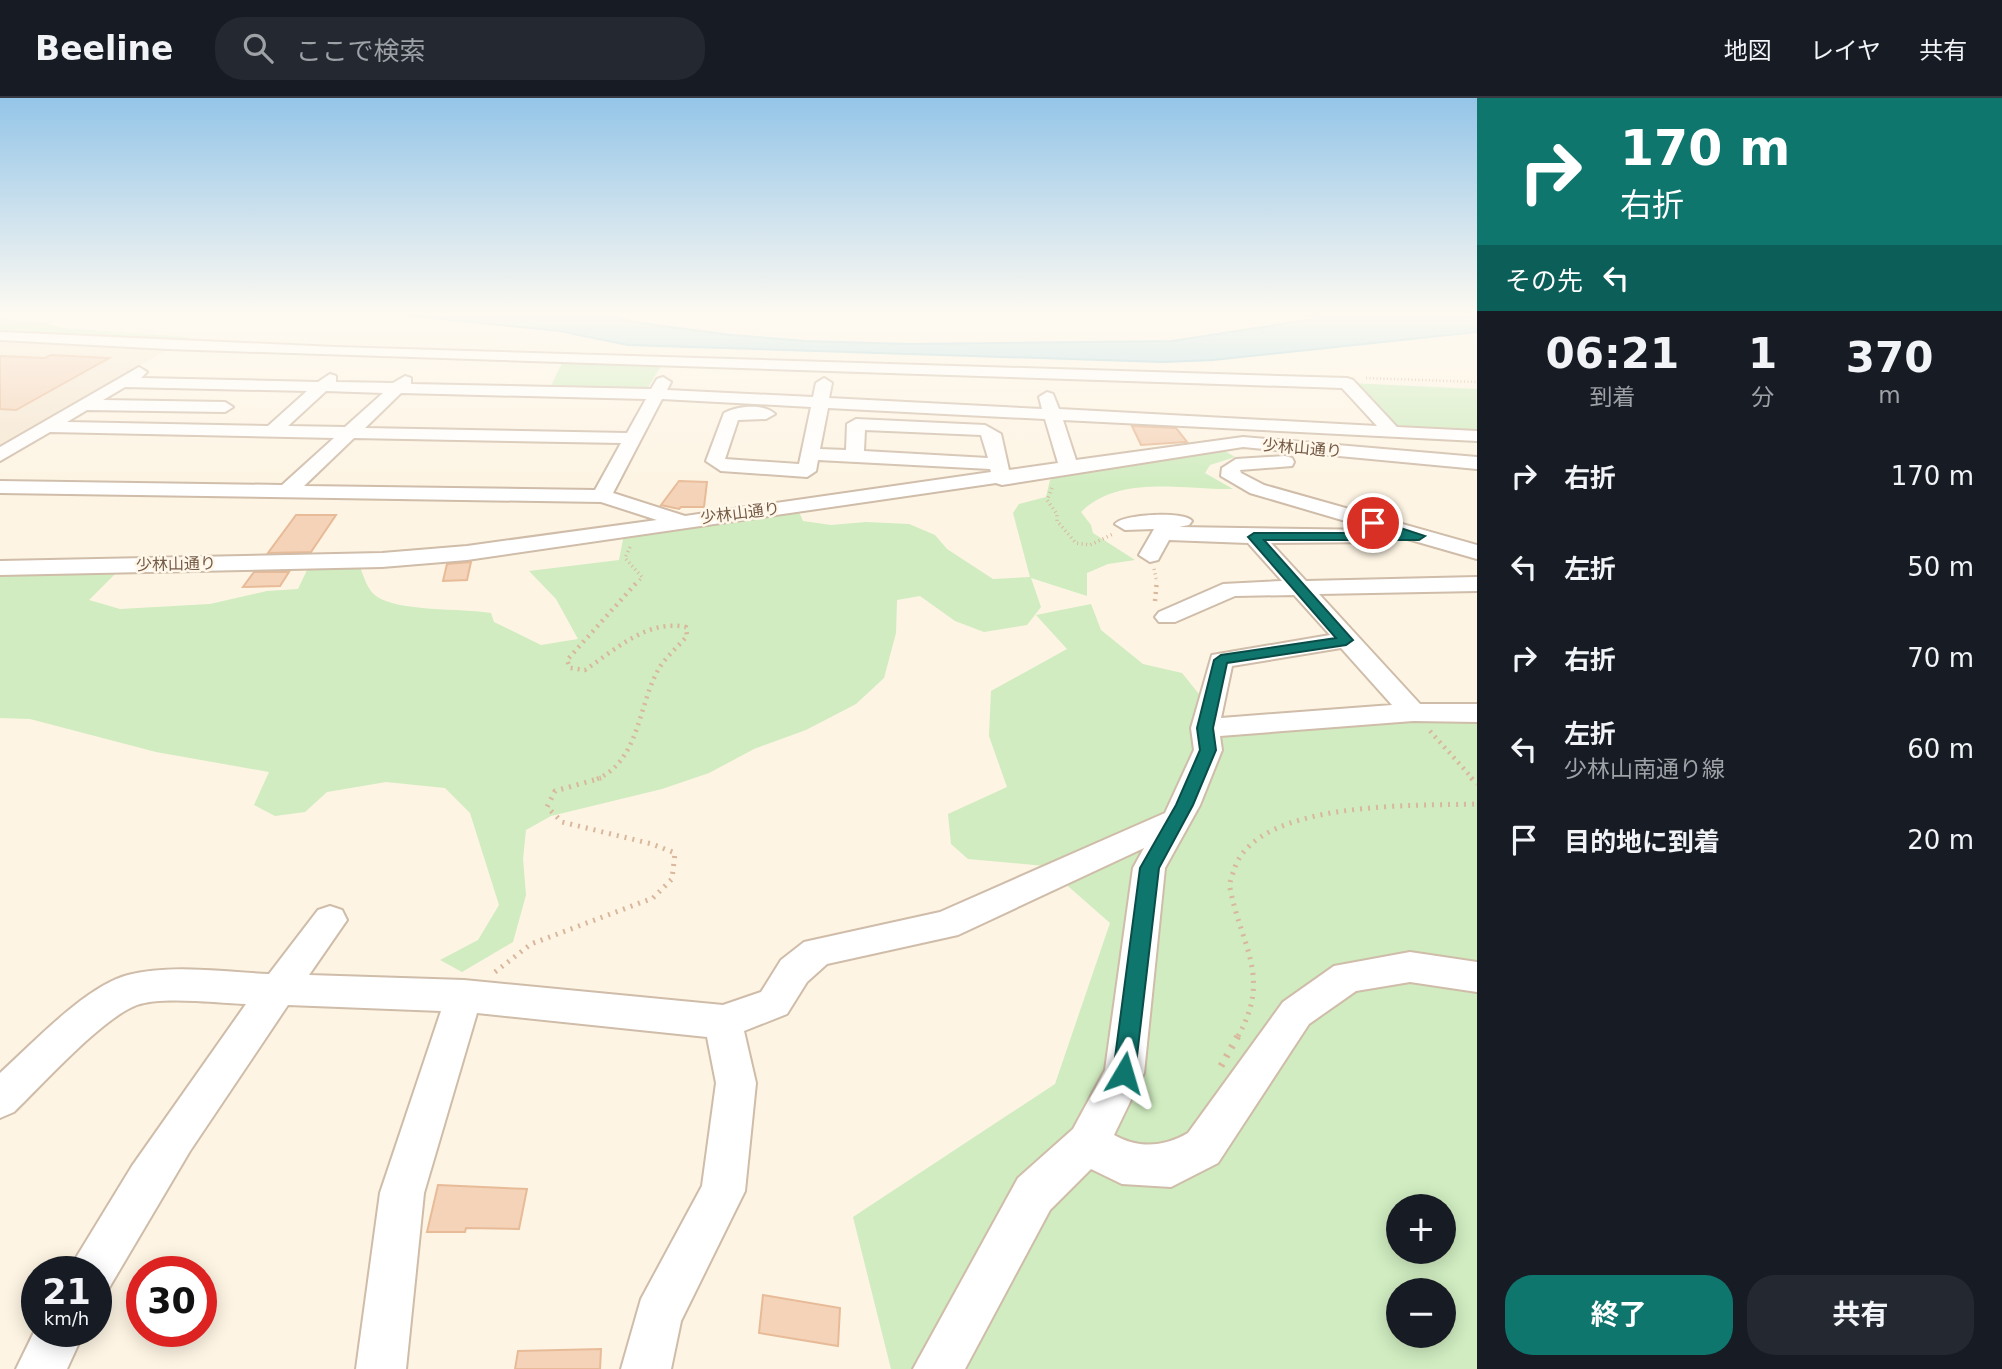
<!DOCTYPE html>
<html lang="ja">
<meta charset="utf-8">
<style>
:root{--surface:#171b24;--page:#242831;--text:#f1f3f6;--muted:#9ea1a6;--line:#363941;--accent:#0f766e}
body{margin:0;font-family:"DejaVu Sans","Noto Sans JP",sans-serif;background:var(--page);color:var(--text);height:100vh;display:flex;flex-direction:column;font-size:26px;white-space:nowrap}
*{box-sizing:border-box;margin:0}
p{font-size:23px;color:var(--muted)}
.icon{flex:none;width:38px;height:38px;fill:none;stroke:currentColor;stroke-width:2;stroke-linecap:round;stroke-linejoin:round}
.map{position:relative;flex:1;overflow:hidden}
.panel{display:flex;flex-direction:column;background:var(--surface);width:525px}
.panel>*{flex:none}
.top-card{background:#0f766e;color:#fff;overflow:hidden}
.controls{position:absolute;left:1386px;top:1096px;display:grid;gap:14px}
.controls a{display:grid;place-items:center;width:70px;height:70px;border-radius:50%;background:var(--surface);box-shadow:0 4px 18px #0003;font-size:35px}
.speed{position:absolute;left:21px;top:1158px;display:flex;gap:14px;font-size:35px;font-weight:700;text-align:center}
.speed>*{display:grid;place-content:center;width:91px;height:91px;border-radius:50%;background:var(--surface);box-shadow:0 4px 18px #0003;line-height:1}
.speed small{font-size:18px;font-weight:400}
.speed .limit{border:10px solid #d22;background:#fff;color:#111}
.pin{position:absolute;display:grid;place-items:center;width:60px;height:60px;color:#fff;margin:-30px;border:4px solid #fff;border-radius:50%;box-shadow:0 2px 7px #0007}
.me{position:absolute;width:77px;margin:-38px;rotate:7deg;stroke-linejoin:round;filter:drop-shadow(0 0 5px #0008)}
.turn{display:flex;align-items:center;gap:24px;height:147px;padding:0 28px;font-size:32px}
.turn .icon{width:91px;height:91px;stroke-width:2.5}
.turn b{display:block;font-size:49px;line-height:60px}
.then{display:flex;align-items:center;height:66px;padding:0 28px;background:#0003;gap:14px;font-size:26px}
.eta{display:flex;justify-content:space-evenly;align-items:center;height:119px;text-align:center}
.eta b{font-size:42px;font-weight:700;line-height:49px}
.button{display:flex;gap:14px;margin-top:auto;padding:14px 28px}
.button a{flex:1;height:80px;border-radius:28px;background:var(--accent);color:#fff;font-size:28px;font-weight:700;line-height:80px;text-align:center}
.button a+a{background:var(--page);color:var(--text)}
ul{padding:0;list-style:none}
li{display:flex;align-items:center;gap:21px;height:91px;padding:0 28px}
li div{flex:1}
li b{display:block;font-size:26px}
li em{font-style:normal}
header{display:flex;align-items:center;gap:42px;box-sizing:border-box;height:98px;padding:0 35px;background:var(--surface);border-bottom:2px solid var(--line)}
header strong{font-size:33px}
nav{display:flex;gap:38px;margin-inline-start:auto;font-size:24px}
.search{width:490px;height:63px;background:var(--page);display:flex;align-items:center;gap:18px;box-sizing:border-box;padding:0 24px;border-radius:28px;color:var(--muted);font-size:26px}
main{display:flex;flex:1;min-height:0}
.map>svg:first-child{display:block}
.residential{fill:#f5e6d1}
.green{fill:#d0ecc0;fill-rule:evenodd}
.water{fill:#b6dee8;stroke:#9ccdda;stroke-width:2}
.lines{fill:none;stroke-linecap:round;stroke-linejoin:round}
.stream{stroke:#9ccdda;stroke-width:3.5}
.building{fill:#f4d3b9;stroke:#e8bb98;stroke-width:2}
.minor-casing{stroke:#cfbca9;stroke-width:4}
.path-far4{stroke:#d9b79c;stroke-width:2.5;stroke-dasharray:1 2.5;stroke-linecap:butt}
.path-far3{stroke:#d9b79c;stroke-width:3.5;stroke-dasharray:1 3.5;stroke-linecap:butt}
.path-far2{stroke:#d9b79c;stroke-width:4.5;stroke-dasharray:2 5;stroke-linecap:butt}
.path-far1{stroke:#d9b79c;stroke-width:5;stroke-dasharray:2 6;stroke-linecap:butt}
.path{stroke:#d9b79c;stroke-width:7;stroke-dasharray:2.5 8;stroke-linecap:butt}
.minor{fill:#fff;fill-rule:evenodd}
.route{fill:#0f766e;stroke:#0a4d48;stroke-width:2}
.labels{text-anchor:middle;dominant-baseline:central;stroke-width:5;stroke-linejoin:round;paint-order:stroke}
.far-street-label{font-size:16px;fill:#765b47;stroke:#fff8ea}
</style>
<header>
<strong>Beeline</strong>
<div class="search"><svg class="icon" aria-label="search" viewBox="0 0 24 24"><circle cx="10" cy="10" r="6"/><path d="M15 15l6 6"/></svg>ここで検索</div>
<nav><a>地図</a><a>レイヤ</a><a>共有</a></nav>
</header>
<main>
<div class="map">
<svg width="1477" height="1271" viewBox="0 0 1477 1271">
<rect width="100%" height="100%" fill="#fdf4e3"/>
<polygon class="residential" points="0,239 170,250 0,350"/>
<g class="green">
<polygon points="0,220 42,224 63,230 188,239 182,242 0,233"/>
<polygon points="563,263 657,266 661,268 647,291 549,292"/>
<polygon points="1350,285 1477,291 1477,335 1394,329"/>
<path d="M1225 353 1235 359 1210 367 1205 375 1233 391C1185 392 1119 376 1081 414L1091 427 1093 435 1135 462 1108 466 1087 475V498L1031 480 1041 509 1027 527 984 534 955 523 920 498 897 502 896 535 884 580 856 606 806 632 754 651 709 675 662 691 551 718 526 732 523 761 526 797 513 844 462 874 440 862 478 842 499 807 470 715 445 690 386 684 327 694 305 714 275 718 254 707 269 674 156 654 30 621 0 620V478L115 476 89 502 120 511 210 506 267 493 298 491 309 468 360 469C364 479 367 491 376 498 397 514 462 510 491 515L494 524 541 547 578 541 556 501 529 473 619 462 624 436 799 414 803 423 831 427 866 424 909 426 935 437 947 451 993 481 1030 479 1013 415 1019 406 1046 399 1050 382 1064 376Z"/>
<path d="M1091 506 1101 532 1143 566 1182 575 1203 601 1191 635 1410 621 1477 620V1271H891L853 1119 1055 986 1110 825 1045 768 968 761 951 746 948 716 1007 689 989 638 991 593 1067 551 1036 517ZM1398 1108H1444V1153H1398ZM1398 1192H1444V1237H1398Z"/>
</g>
<polygon class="water" points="373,214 597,214 633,224 732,237 806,243 910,246 1172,243 1313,221 1318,214 1477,219 1477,234 1213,262 1163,264 628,247 559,233"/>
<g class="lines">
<polyline class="stream" points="1287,214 1324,219"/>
</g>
<g class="building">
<polygon points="51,257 109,260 16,312 0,311 0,258 45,260"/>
<polygon points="1132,328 1176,330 1187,344 1141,347"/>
<polygon points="679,383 707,384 704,409 681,409 679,411 661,407"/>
<polygon points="296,417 336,417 311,454 268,455"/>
<polygon points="471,464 467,482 443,483 447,466"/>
<polygon points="254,474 289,474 280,488 243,489"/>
<polygon points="438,1087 527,1091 519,1131 466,1130 465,1134 427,1134"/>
<polygon points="763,1197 840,1210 838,1248 759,1235"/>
<polygon points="601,1251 600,1271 515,1271 518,1253"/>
</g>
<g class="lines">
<defs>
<g id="minor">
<path d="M0 234 337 249 1347 280 1353 282 1397 329 1477 333V343L1063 322 1076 362 1243 339 1477 359V371L1243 349 1002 387 996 385 467 462 382 469 0 477V463L382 455 467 448 657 422 601 404 0 395V383L282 387 334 340 50 334 0 363V349L139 269 147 274 141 280 318 284 330 276 336 278V284L393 285 405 278 411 280V286L651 291 657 281 663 279 671 284 667 292 813 299 816 285 824 280 832 285 829 300 1042 311 1039 299 1047 294 1053 296 1059 311 1377 328 1342 290 168 251 0 242ZM125 289 307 293 268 328 67 324 87 312 225 314 233 309 225 304 103 302ZM326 293 383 295 345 329 288 328ZM401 295 646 301 627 335 365 330ZM662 301 811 309 799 366 725 361 738 322 766 321 775 316C763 305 737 308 724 315L706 363 721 373 807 379 816 373 818 362 990 371 991 374 685 418 613 395ZM828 310 1045 321 1058 365 1009 372 1001 336 985 327 856 321 847 326 846 352 820 351ZM865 332 981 337 988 360 864 353ZM354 340 621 345 595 392 304 388Z"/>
<path d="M1285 358 1292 360 1294 364 1292 368 1240 372 1241 375 1264 387 1477 447V461L1397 438 1387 444 1271 445 1306 483 1477 479V493L1319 496 1420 606H1477V624L1413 623 1220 638 1222 652 1200 707 1165 770 1144 975 1114 1037C1139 1051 1164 1049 1188 1035L1283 904 1334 868 1410 854 1477 864V894L1410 884 1356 893 1309 926 1218 1065 1171 1089 1122 1086 1091 1071 1050 1112 965 1271H913L1018 1080 1073 1031 1105 972 1133 770 1144 750 958 837 827 866 807 884 787 916 744 933 756 985 745 1093 681 1223 671 1271H621L641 1201 702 1088 716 985 707 939 477 915 424 1095 406 1271H356L380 1095 441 913 288 907 190 1053 109 1190 96 1196V1174H70L77 1158 132 1068 246 906C219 905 161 898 137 907 102 920 43 986 14 1014L0 1020V975C33 945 86 888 128 877 172 866 224 874 269 876L318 812 330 808 342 812 347 822 309 877 464 882 723 907 761 894 781 862 804 844 940 814 1165 715 1194 652 1191 630 1212 557 1330 537 1294 497 1235 498 1175 524H1159L1155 519 1159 514 1223 486 1282 483 1248 445 1169 442 1158 462 1150 464 1139 457 1154 431 1125 432 1115 426C1122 416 1185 413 1192 423L1189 427 1179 429 1376 432 1250 395 1221 378 1222 370 1236 361ZM1341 550 1392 607 1221 620 1232 568Z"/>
<polygon points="37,1228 37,1234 84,1234 67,1271 16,1271"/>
</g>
</defs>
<use href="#minor" class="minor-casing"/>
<polyline class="path-far4" points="1366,280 1477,284"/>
<g class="path-far3">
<polyline points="1052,390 1047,402 1057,416 1057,423 1076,445 1090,447 1113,436"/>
<polyline points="630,449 625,460 642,479 638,484"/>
<polyline points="1154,471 1157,484"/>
</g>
<g class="path-far2">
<polyline points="1155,503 1157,482"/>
<polyline points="1430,633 1473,681"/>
<path d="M597 681C638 663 638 612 656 576 663 561 677 550 687 538L686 529C647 521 615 552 585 572L570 570 567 562 639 482"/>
</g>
<g class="path-far1">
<polyline points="1471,680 1477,686"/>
<polyline points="495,874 531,846 653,800 672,781 675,755 652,746 562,724 547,709 555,693 601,680"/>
<path d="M1238 938C1272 879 1241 848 1230 790 1229 783 1233 776 1235 769 1260 702 1416 708 1477 706"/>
</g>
<polyline class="path" points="1221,968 1239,936"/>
<use href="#minor" class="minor"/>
</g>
<linearGradient id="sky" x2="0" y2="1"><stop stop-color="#94c5e8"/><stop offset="0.55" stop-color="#fefaf2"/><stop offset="1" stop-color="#fefaf2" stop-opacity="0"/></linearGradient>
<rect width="1477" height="391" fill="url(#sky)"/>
<polygon class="route" points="1373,421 1425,438 1419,442 1264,442 1353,542 1346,547 1227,565 1213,630 1216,652 1193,707 1159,770 1135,975 1132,983 1124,986 1116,983 1113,975 1140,770 1176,707 1200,652 1197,630 1214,562 1221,557 1336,540 1248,439 1254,435 1394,435 1368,427 1367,425"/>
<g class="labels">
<g class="far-street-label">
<text transform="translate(1302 350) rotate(5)">少林山通り</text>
<text transform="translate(740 415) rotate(-7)">少林山通り</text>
<text transform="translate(176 466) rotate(-1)">少林山通り</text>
</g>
</g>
</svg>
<div class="controls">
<a>+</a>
<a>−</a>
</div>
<div class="speed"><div>21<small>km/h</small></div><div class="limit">30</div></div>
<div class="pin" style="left:1373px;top:425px;background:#d93025"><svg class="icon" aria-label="arrive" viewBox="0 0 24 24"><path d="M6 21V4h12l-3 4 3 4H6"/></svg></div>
<svg class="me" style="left:1124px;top:975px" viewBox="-20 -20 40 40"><path d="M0-17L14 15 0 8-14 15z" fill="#0f766e" stroke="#fff" stroke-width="4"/></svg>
</div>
<section class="panel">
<div class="top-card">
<div class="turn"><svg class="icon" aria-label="right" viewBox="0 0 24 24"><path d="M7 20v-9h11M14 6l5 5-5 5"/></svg><div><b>170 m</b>右折</div></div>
<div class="then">その先<svg class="icon" aria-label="left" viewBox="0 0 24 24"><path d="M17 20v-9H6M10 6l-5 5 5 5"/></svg></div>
</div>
<div class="eta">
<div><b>06:21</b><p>到着</p></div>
<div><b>1</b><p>分</p></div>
<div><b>370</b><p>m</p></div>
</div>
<ul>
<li><svg class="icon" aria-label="right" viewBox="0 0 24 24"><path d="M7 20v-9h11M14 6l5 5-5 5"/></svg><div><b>右折</b></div><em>170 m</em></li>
<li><svg class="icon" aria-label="left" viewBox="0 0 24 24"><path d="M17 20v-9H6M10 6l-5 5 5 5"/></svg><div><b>左折</b></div><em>50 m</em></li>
<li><svg class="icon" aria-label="right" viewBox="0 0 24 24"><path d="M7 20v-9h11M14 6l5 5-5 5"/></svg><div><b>右折</b></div><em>70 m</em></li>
<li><svg class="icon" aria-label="left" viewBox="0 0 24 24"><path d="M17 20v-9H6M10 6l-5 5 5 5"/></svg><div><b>左折</b><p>少林山南通り線</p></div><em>60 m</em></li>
<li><svg class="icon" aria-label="arrive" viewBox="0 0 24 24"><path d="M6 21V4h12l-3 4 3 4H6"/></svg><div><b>目的地に到着</b></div><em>20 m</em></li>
</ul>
<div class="button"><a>終了</a><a>共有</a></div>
</section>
</main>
